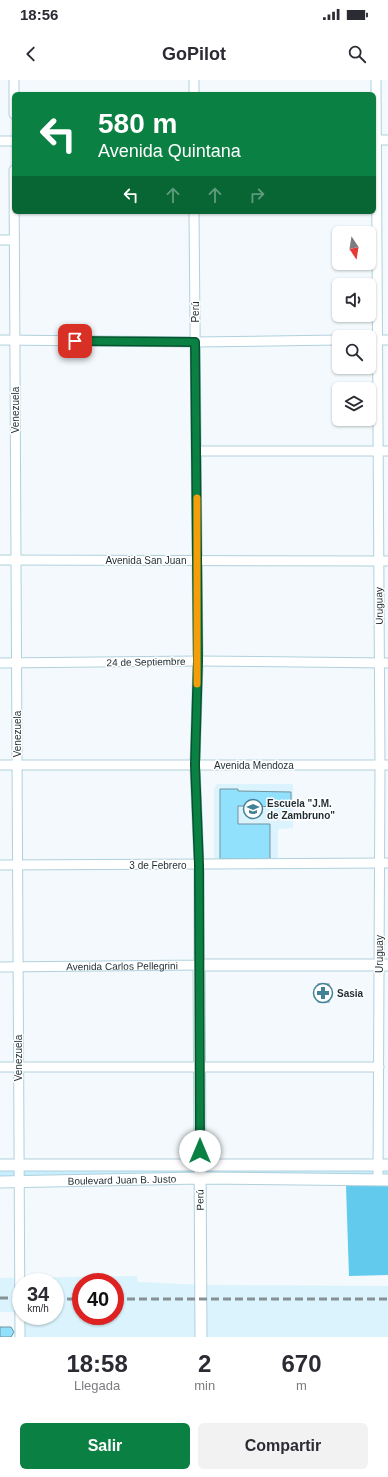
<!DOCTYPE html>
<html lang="es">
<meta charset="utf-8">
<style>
:root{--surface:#fff;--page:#f2f2f3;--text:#2b2b33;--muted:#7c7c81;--accent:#0b8043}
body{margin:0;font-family:Arial,sans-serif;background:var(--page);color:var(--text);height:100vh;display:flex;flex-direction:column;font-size:15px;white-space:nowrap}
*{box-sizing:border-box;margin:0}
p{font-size:13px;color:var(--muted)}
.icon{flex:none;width:22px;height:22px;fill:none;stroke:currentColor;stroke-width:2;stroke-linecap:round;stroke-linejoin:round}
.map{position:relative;height:1257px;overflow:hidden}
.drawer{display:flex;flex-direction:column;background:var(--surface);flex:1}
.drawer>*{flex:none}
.banner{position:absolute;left:12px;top:12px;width:364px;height:122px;border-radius:6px;box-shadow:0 1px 3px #0004;background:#0b8043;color:#fff;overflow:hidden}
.needle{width:26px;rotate:168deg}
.controls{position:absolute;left:332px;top:146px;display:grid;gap:8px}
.controls a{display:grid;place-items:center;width:44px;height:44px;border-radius:6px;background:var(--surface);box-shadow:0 1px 3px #0004;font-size:20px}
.speed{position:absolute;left:12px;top:1193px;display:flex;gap:8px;font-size:20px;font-weight:700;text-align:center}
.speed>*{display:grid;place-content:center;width:52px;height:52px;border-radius:50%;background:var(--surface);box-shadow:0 1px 3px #0004;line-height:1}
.speed small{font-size:10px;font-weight:400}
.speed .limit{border:6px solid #d22;background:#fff;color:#111}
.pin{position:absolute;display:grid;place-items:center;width:34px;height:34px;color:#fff;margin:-17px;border-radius:8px;box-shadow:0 2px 6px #0006}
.me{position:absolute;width:44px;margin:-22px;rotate:0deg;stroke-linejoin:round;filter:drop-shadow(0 0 3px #0008)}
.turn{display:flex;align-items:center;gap:14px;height:84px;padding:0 20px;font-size:18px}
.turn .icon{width:52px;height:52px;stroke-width:2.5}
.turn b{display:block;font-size:28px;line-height:34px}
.lanes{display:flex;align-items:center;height:38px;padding:0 20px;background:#0003;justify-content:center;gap:20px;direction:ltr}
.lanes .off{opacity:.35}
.eta{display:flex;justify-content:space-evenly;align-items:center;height:68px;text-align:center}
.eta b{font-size:24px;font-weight:700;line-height:28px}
.primary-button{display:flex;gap:8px;margin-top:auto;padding:8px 20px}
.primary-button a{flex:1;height:46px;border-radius:6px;background:var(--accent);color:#fff;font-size:16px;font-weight:700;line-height:46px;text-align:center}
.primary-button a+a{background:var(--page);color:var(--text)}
.status{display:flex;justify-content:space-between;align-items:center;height:28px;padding:0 20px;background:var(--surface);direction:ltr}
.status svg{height:11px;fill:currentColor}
header{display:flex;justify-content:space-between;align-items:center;height:52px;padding:0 20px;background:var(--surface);font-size:18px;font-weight:700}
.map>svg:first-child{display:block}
.built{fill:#daf3fd;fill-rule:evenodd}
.green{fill:#c8eefd}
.forest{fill:#62caed}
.building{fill:#91e0fc;stroke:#73929d}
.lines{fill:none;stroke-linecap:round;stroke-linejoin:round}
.minor-casing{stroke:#b0d1dd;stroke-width:11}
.tertiary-casing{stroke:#b0d1dd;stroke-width:13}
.minor{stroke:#fff;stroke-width:9}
.tertiary{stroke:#fff;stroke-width:11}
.rail{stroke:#889195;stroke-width:3;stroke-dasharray:8 4;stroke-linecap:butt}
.route-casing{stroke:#07532c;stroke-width:10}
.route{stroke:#0b8043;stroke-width:7}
.slow{stroke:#f59e0b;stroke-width:7}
.labels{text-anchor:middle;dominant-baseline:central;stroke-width:3;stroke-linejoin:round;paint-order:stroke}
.street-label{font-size:10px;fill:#1f2c31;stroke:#fff}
.poi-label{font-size:10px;font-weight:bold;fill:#1f2c31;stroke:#fff;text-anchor:start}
</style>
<div class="status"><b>18:56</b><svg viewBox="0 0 49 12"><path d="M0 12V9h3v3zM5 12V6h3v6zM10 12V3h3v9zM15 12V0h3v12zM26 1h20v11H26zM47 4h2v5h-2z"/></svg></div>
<header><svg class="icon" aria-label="back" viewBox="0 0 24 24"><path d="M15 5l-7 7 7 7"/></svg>GoPilot<svg class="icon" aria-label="search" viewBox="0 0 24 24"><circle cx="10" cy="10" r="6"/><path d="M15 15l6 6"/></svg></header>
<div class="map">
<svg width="388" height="1257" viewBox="0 0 388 1257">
<rect width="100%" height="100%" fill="#f3f9fc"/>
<g class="built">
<polygon points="217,704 293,704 293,748 278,749 278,781 217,781 214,777 214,709"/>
<path d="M137 1196 138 1202 202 1205 388 1206V1257H20V1232H0V1198ZM21 1202H55V1236H21ZM81 1202H115V1236H81Z"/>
</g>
<polygon class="green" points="0,1085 388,1085 388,1100 0,1102"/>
<polygon class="forest" points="346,1106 388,1106 388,1195 349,1196"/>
<g class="building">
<polygon points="220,709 238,709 238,711 291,712 291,727 238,726 238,744 270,744 270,779 220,779"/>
<rect x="318" y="904" width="11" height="18"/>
<polygon points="0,1247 11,1247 14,1252 11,1257 0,1257"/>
</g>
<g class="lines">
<defs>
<g id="minor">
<polyline points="14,0 14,34"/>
<polyline points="376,0 380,686 378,1100"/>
<polyline points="194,14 194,0"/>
<polyline points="374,60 388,60"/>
<polyline points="0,61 14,61"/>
<polyline points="14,90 20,1257"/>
<polyline points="0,160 14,160"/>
<polyline points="0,260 195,262 339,260"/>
<polyline points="369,260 388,260"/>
<polyline points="197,371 388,371"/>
<polyline points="0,480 388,481"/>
<polyline points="0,583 198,581 388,583"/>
<polyline points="0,685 388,685"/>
<polyline points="0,785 388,783"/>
<path id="s1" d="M0 887 199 885V785L195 685 198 581 194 132"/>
<polyline points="0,987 379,987"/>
</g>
<g id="tertiary">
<polyline points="0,1085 388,1085"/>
<path id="s2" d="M0 1102 200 1098 388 1100"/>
<polyline points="201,1257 199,885 388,885"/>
</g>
</defs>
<use href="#minor" class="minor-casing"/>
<use href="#tertiary" class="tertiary-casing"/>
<use href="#minor" class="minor"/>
<use href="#tertiary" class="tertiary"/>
<g class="rail">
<polyline points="0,1218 21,1218"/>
<polyline points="55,1219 81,1219"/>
<polyline points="115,1219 388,1219"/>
</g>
</g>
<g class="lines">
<defs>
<polyline id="route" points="75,261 195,262 198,581 195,685 199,785 200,1071"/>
</defs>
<use href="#route" class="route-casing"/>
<use href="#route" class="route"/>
<polyline class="slow" points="197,418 197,604"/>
</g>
<defs>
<symbol id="school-ring" viewBox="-11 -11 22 22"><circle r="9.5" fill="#fff" stroke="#438197" stroke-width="1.5"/><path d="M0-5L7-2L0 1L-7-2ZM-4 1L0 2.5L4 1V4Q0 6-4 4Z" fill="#438197"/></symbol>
<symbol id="pharmacy-ring" viewBox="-11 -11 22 22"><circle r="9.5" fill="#fff" stroke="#438197" stroke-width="1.5"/><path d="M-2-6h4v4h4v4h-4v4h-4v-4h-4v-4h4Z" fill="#438197"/></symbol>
</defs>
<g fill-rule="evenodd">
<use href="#school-ring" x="242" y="718" width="22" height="22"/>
<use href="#pharmacy-ring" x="312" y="902" width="22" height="22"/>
</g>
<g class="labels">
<g class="street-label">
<text transform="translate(195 232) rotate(-90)">Perú</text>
<text transform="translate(15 330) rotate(-90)">Venezuela</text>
<text x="146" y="480">Avenida San Juan</text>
<text transform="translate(379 526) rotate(-91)">Uruguay</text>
<text transform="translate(146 582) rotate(-1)">24 de Septiembre</text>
<text transform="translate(17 654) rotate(-90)">Venezuela</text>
<text x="254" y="685">Avenida Mendoza</text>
<text x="158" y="785">3 de Febrero</text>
<text transform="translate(379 874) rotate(-90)">Uruguay</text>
<text stroke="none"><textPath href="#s1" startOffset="122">Avenida Carlos Pellegrini</textPath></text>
<text transform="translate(18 978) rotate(-90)">Venezuela</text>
<text stroke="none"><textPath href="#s2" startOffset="122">Boulevard Juan B. Justo</textPath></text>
<text transform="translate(200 1120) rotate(-91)">Perú</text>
</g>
<g class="poi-label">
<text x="267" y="723">Escuela "J.M.<tspan x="267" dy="12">de Zambruno"</tspan></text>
<text x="337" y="913">Sasia</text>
</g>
</g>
</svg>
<div class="controls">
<a><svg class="needle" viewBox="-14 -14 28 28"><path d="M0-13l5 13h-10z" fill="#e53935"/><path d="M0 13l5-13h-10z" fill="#7c7c81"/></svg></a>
<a><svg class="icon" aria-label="sound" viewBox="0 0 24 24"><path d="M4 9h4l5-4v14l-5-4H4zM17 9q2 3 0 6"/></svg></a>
<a><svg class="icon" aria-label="search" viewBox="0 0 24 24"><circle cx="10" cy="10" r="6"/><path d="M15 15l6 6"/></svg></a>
<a><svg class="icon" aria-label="layers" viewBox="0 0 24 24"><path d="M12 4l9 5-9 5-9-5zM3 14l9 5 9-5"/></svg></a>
</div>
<div class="speed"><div>34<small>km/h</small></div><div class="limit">40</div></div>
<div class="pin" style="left:75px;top:261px;background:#d93025"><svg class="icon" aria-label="arrive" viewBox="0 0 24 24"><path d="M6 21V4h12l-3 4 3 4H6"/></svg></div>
<svg class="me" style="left:200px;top:1071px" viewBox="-20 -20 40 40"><circle r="19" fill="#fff"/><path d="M0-13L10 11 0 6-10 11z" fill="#0b8043"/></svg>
<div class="banner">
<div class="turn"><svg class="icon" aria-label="left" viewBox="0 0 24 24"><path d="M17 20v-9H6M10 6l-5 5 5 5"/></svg><div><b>580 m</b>Avenida Quintana</div></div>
<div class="lanes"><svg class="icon" aria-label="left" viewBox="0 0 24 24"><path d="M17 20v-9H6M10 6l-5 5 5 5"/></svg><svg class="icon off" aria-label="ahead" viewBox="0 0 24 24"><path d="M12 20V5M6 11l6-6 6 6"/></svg><svg class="icon off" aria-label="ahead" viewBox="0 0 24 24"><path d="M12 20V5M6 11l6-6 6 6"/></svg><svg class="icon off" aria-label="right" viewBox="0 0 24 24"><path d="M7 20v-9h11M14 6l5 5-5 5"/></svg></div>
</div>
</div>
<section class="drawer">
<div class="eta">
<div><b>18:58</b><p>Llegada</p></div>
<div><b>2</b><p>min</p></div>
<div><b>670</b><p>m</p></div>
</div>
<div class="primary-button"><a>Salir</a><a>Compartir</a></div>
</section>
